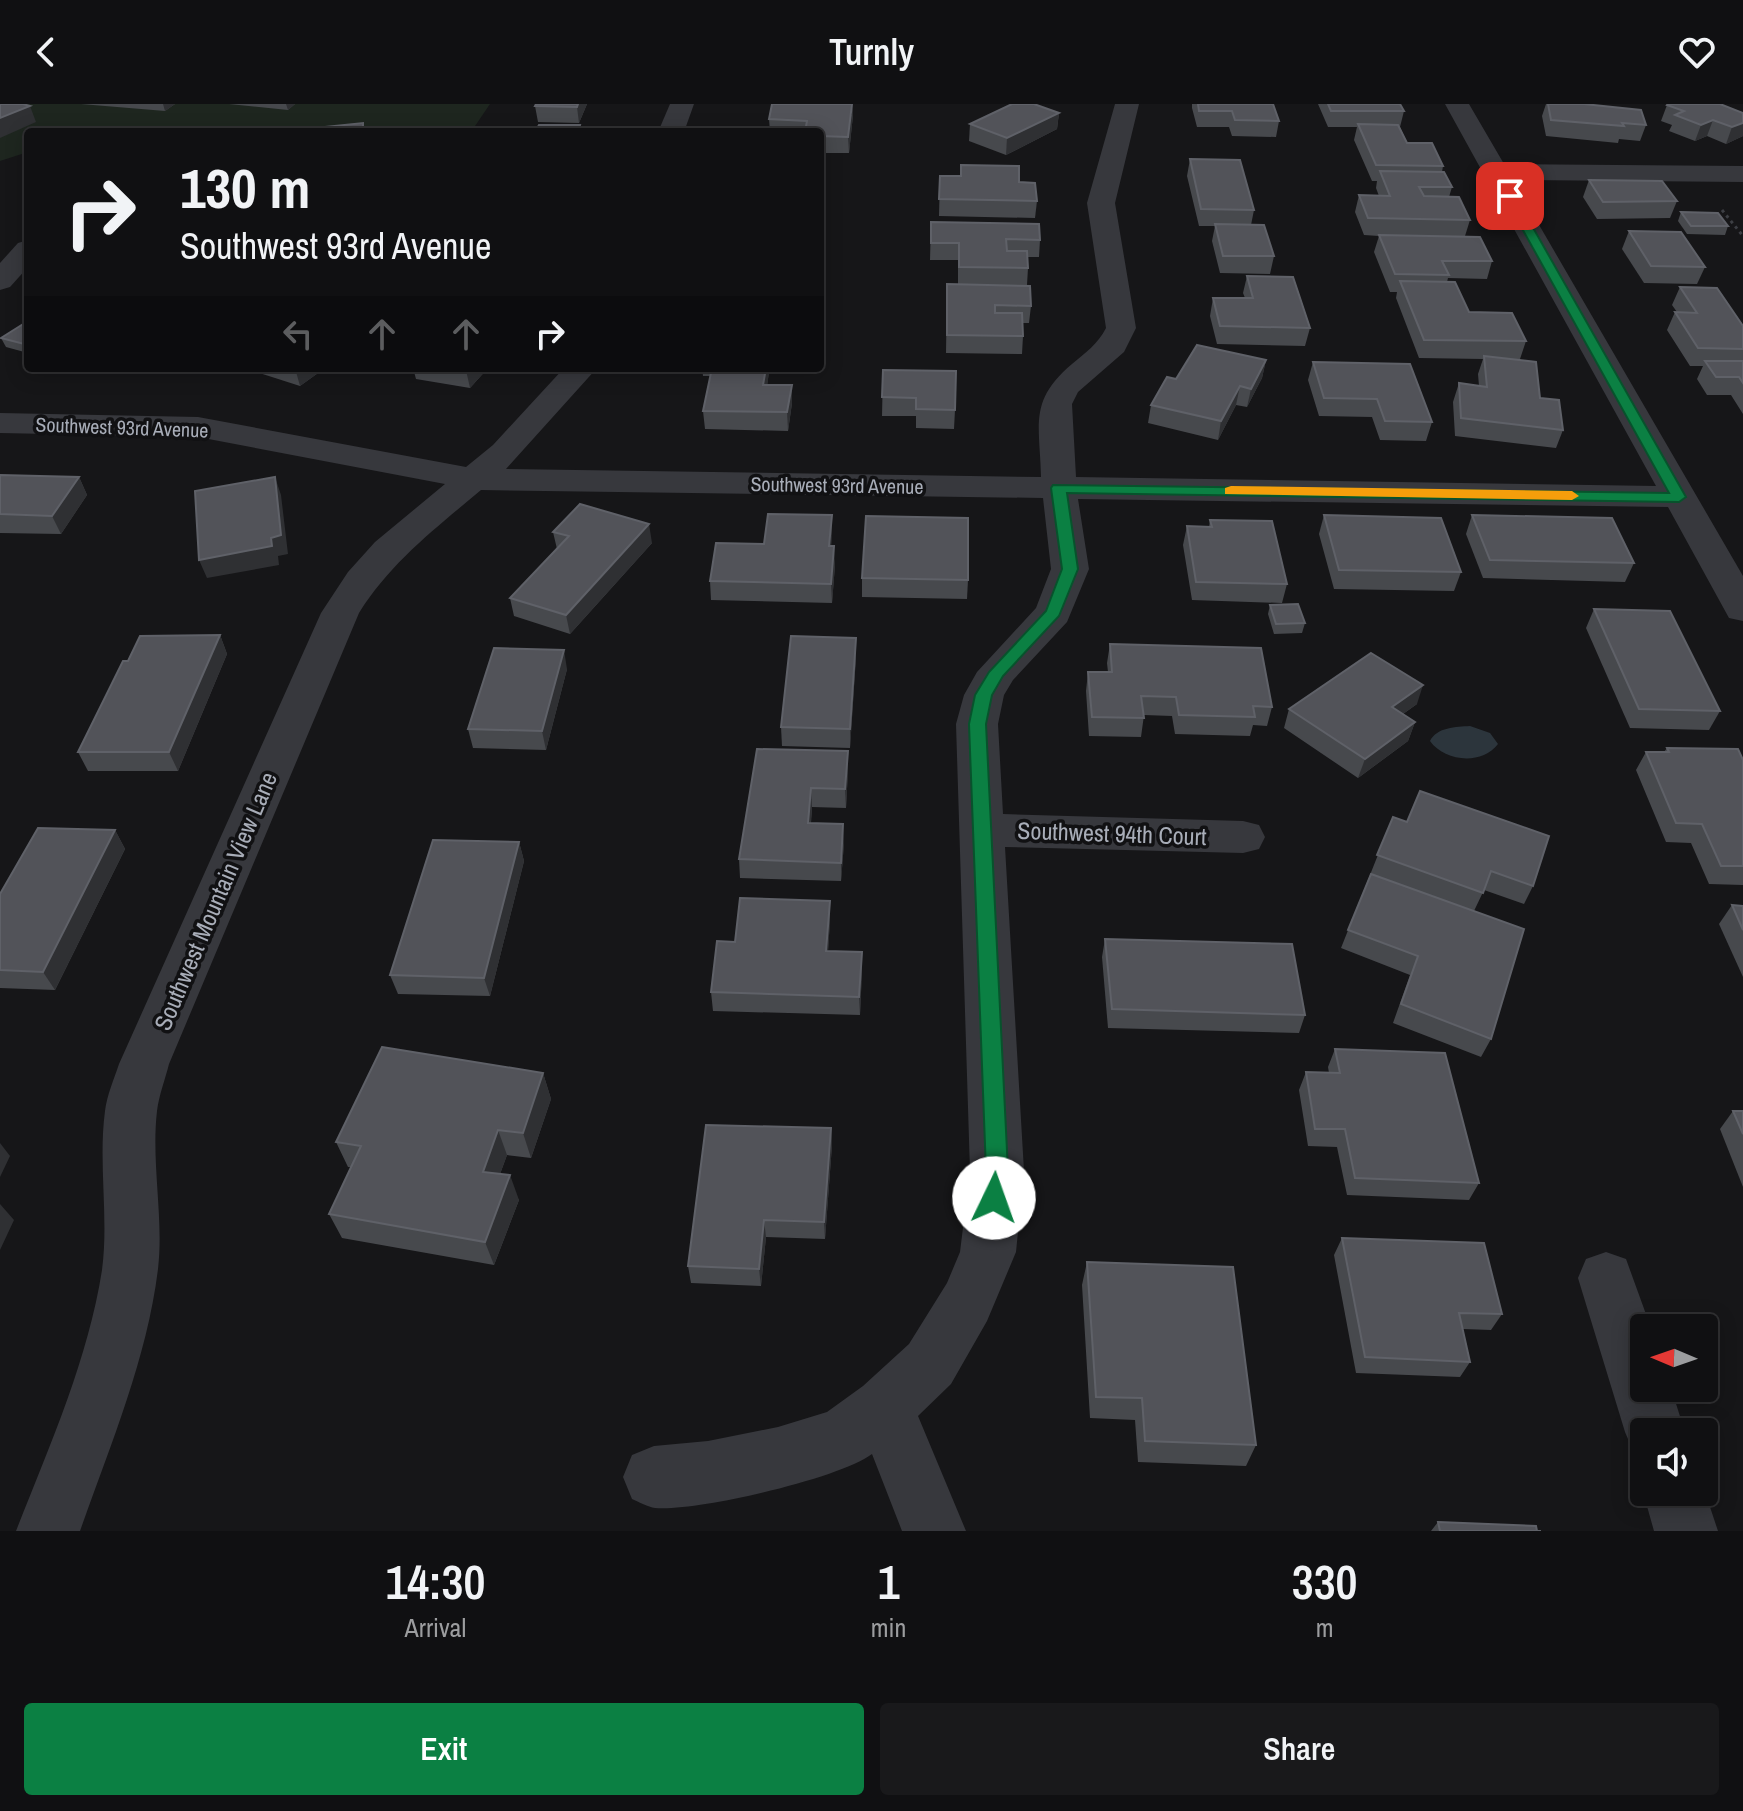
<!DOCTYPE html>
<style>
:root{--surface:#101012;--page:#19191b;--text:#f1f3f6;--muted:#9c9d9f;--line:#303032;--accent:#0b8043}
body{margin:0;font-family:"Archivo Narrow",sans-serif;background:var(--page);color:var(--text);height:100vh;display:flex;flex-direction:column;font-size:30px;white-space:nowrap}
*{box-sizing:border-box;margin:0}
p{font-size:26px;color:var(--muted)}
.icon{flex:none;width:44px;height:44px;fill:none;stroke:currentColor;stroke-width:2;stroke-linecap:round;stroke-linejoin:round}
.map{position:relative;height:1427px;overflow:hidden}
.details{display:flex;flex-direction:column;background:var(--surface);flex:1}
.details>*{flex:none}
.banner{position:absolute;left:24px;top:24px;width:800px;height:244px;border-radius:8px;box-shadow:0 4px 20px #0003,0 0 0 2px var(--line);background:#101012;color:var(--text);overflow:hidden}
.needle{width:52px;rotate:272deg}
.buttons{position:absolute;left:1630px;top:1210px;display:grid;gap:16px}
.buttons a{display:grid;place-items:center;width:88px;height:88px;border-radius:8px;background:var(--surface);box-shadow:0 4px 20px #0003,0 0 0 2px var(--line);font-size:40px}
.pin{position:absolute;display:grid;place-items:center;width:68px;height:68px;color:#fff;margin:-34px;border-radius:16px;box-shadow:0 4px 12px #0006}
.me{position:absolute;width:88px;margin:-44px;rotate:3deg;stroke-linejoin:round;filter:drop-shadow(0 0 6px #0008)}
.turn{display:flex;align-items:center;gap:28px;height:168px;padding:0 24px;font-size:36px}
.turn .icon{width:104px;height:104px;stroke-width:2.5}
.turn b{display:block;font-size:56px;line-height:68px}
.lanes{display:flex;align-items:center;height:76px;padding:0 24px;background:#0003;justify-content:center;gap:40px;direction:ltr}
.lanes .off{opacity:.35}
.eta{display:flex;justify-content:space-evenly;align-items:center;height:136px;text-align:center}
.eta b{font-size:48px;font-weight:600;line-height:56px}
.primary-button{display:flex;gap:16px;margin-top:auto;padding:16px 24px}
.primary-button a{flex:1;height:92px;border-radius:8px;background:var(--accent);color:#fff;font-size:32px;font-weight:600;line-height:92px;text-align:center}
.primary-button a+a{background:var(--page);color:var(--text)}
header{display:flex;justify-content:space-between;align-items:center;height:104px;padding:0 24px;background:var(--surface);font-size:36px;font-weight:600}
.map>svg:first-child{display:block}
.green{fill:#1e261f}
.water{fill:#2c353c}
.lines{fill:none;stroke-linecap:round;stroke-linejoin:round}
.path{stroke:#3d3f44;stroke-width:3;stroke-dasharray:3 4;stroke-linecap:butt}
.minor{fill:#37383d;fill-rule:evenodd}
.wall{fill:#47494d}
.shaded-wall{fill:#2f3033}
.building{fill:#525359;stroke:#5f6168;stroke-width:2}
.route{fill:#0b8043;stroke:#07532c;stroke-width:2}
.slow{fill:#f59e0b}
.labels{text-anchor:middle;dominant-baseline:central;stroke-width:7;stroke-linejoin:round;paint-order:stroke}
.far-street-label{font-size:20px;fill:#a8adb8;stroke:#111113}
.street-label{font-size:24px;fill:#a8adb8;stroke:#111113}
</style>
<header><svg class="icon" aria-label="back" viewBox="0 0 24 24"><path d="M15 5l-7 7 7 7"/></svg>Turnly<svg class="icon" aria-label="heart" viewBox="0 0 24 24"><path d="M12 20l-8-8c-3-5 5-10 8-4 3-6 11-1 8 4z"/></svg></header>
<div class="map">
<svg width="1743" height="1427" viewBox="0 0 1743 1427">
<rect width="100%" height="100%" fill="#161618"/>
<polygon class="green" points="0,0 490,0 471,28 28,28 28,48 0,57"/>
<path class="water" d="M1470 622 1490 629 1498 640C1481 662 1444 657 1430 637 1437 623 1456 623 1470 622Z"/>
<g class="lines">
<polyline class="path" points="1722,106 1743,132"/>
<g class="minor">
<polygon points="670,0 694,0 684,28 658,28"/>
<path d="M1115 0H1139L1115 99 1136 224 1124 248 1078 288 1072 300 1076 373 1656 382 1445 0H1469L1504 60 1743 62V78L1513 76 1743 472V517L1729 514 1668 403 1078 395 1089 465 1067 518 1013 576 1004 591 998 620 1003 710 1243 717 1259 721 1265 733 1259 745 1243 749 1005 743 1024 1067 1016 1148 987 1217 951 1280 918 1312 966 1427H902L872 1350C841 1374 696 1408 655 1404 648 1403 639 1398 632 1395L623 1373 632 1351 654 1342 708 1337 778 1323 827 1308 863 1282 909 1240 947 1179 960 1148 970 1067 956 620 964 591 977 568 1036 504 1051 465 1043 394 481 386C436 424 391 458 359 509L169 960C165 976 159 991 157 1007 151 1060 164 1113 158 1165 147 1255 110 1342 80 1427H16C49 1343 88 1256 102 1166 109 1113 98 1060 105 1007 107 991 114 975 119 960L321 509 348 468 375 438 445 380 198 333 0 329V309L198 313 466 363 493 341 564 264H597L506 365 1041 373C1040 321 1028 297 1072 260 1085 249 1098 240 1106 224L1087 99Z"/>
<polygon points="28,136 28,163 10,183 0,186 0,159 18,139"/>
<polygon points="1606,1148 1626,1155 1651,1224 1644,1224 1644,1284 1671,1284 1685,1328 1644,1328 1644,1354 1634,1349 1625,1328 1578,1174 1586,1155"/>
<polygon points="1644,1385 1644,1388 1704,1388 1704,1385 1718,1427 1654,1427 1643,1388"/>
</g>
</g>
<g class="wall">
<polygon points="81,0 175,0 165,7"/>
<polygon points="229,0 295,0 288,6"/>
<polygon points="536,0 587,0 579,19 538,18 535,2"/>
<polygon points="1192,0 1273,0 1279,17 1276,33 1232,32 1229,23 1197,23 1192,4"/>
<polygon points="1318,0 1400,0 1404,7 1400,23 1407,39 1443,62 1442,68 1452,83 1449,93 1470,116 1465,132 1492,157 1487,175 1448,174 1447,178 1469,208 1526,237 1520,255 1540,294 1563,326 1556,344 1455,332 1453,298 1459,279 1479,282 1478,270 1483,255 1419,254 1396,194 1397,188 1390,188 1374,148 1379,132 1364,131 1355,108 1359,91 1379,92 1376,84 1377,77 1372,77 1354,36 1357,23 1328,23"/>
<polygon points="1546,0 1584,0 1646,21 1640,37 1619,35 1618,39 1546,32 1542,12"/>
<polygon points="1667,1 1743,9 1743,32 1726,40 1707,32 1695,37 1669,27 1672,21 1661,17"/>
<polygon points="1059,9 1057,25 1006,51 969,37 970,20"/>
<polygon points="853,11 849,49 820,49 820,28 770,28 769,15"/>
<polygon points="1190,55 1254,106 1251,121 1274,152 1270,170 1220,169 1212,137 1215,122 1199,122 1187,72"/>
<polygon points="940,72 960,72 1019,78 1037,97 1035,114 939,112"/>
<polygon points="1589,76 1677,97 1670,114 1597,115 1583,93"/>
<polygon points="1681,108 1728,122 1725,131 1687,130 1678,117"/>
<polygon points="931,118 1040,136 1039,153 1028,153 1028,164 1027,181 1031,202 1029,219 1022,219 1023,232 1022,250 946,249 947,180 958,180 958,156 930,156"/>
<polygon points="1629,127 1705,163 1697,180 1644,179 1622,145"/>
<polygon points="1247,172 1310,224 1305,242 1217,240 1210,212 1213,194 1245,194 1243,189"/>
<polygon points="1680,183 1743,222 1743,310 1731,291 1707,291 1697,275 1703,262 1690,262 1667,226 1675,208 1677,208 1672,201"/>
<polygon points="28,217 28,249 6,243 1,234"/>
<polygon points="1266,256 1262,274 1247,303 1236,301 1218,336 1148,319 1151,301 1176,275"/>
<polygon points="1313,258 1432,318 1426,337 1380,336 1372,313 1319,312 1308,276"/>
<polygon points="244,264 325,264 300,282"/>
<polygon points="413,264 488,264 470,284 416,275"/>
<polygon points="702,264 801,264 800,269 769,268 767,281 792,299 788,327 705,325 703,307 710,272 703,272"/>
<polygon points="883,266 955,306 954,325 916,324 916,312 882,312"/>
<polygon points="0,371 79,373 87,391 61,430 0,429"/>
<polygon points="832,411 831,442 835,461 832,499 711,496 710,477 764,440"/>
<polygon points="1324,411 1461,468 1454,487 1334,485 1319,430"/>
<polygon points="1472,411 1634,459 1625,478 1483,474 1466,430"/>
<polygon points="1210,416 1287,480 1282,499 1192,496 1183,441 1187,422 1209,423"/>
<polygon points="553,428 652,439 570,530 514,512 510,494 557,445"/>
<polygon points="862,474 968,476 967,495 862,493"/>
<polygon points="1270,501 1305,519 1302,529 1274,530 1268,510"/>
<polygon points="1594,505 1720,607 1709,626 1630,624 1586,524"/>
<polygon points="220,531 227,550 178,667 88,667 78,648 128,557"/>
<polygon points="856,534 856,553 850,644 782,642 781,623"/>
<polygon points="1110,540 1272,603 1267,622 1253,621 1250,632 1175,630 1172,612 1144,611 1141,633 1089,632 1086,587 1088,568 1108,568 1107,559"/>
<polygon points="567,565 546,646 473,644 468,625"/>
<polygon points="1417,600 1403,610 1415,618 1408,637 1358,674 1284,624 1289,605"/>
<polygon points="1667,644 1743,656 1743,781 1709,780 1691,739 1666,738 1636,666 1646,648 1664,648"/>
<polygon points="757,645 848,666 846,704 812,703 811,719 844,739 841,777 740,774 739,755"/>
<polygon points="1393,713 1533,782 1524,800 1484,786 1474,807 1491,935 1481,953 1393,919 1410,871 1341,844"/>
<polygon points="115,726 125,745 55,886 0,884 0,790"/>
<polygon points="519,738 524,757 490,892 398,890 390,871"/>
<polygon points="830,797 830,816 828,847 862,866 860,911 713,907 711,888 735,838"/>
<polygon points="1732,801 1743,802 1743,873 1719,820"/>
<polygon points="1105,835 1305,911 1299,929 1108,924 1102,853"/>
<polygon points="1335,945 1479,1079 1469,1096 1347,1091 1337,1043 1308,1042 1299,986 1306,968 1329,969 1328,963"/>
<polygon points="543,969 551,995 531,1054 507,1051 500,1070 519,1096 494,1161 342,1134 329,1110 351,1063 348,1063 336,1038"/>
<polygon points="1733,1007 1743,1007 1743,1083 1720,1025"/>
<polygon points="831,1024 832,1041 825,1135 766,1133 761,1182 691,1179 688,1162"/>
<polygon points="1342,1134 1502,1210 1491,1226 1463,1225 1470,1258 1460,1273 1356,1269 1334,1151"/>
<polygon points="1087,1158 1256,1341 1246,1362 1138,1358 1135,1316 1090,1314 1082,1181"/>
<polygon points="1438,1418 1537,1427 1541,1427 1431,1427"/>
</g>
<g class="shaded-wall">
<polygon points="163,0 175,0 165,7"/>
<polygon points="286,0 295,0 288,6"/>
<polygon points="578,0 587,0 579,19 577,3"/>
<polygon points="853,0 853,11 849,49 848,33"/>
<polygon points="30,2 36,18 0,34 0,14"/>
<polygon points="1059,9 1057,25 1006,51 1007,34"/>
<polygon points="1713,16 1707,32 1695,37 1701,21"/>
<polygon points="1743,19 1743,32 1726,40 1732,23"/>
<polygon points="1266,256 1262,274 1247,303 1251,285"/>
<polygon points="295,264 325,264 300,282"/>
<polygon points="468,264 488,264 470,284 466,266"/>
<polygon points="766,264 769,264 769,268 765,299 763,281"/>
<polygon points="792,281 792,299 788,327 787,308"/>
<polygon points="1240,282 1236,301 1218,336 1221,317"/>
<polygon points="79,373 87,391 61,430 52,412"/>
<polygon points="275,373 281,391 288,450 278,452 279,461 207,474 199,456 271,434"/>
<polygon points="832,411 832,430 830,461 829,442"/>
<polygon points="649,420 652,439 570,530 566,511"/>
<polygon points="834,442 835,461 832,499 831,480"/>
<polygon points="220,531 227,550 178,667 169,648"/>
<polygon points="856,534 856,553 850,644 850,625"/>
<polygon points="564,546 567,565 546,646 542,627"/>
<polygon points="1423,581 1417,600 1386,622 1392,603"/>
<polygon points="1415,618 1408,637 1358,674 1365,655"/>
<polygon points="848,647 848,666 846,704 845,685"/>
<polygon points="811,684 812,703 809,738 808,719"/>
<polygon points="843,720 844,739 841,777 841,759"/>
<polygon points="115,726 125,745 55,886 43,868"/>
<polygon points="519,738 524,757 490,892 484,874"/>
<polygon points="830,797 830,816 827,865 826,847"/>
<polygon points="862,848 862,866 860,911 859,893"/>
<polygon points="543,969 551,995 531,1054 523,1029"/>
<polygon points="831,1024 832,1041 825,1135 824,1118"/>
<polygon points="498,1026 507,1051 492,1092 483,1068"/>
<polygon points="0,1039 10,1052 0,1073"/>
<polygon points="510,1071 519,1096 494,1161 485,1138"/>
<polygon points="0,1100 14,1116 0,1146"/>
<polygon points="764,1116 766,1133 761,1182 759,1165"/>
</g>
<g class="building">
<polygon points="0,0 23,0 30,2 0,14"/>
<polygon points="536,0 578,0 577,3 535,2"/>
<polygon points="772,0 852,0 848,33 820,32 820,28 805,28 807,17 769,15"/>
<polygon points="1012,0 1034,0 1059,9 1007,34 970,20"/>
<polygon points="1198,0 1273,0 1279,17 1235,16 1232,7 1199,7"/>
<polygon points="1328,0 1400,0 1404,7 1331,7"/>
<polygon points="1548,0 1584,0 1641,6 1646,21 1622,19 1624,22 1551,16"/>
<polygon points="1668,0 1720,0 1743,9 1743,19 1732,23 1713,16 1701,21 1675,11 1684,7 1667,1"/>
<polygon points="363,19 363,28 316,28 316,24"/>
<polygon points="1358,20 1398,21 1407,39 1432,39 1443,62 1376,61"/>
<polygon points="539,21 580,21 578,28 535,28"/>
<polygon points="1190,55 1240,56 1254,106 1201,105"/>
<polygon points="961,61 1019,62 1019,78 1035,79 1037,97 939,95 940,72 961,72"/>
<polygon points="1380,67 1444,68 1452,83 1419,83 1424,92 1459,93 1470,116 1368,114 1359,91 1390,92"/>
<polygon points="1589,76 1662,77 1677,97 1603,98"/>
<polygon points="1681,108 1718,109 1728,122 1691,122"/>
<polygon points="931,118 1039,120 1040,136 1006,135 1007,147 1027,147 1028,164 959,163 959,139 931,139"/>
<polygon points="1215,120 1264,121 1274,152 1223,152"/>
<polygon points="1629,127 1681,128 1705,163 1651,162"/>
<polygon points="1379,131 1480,133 1492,157 1442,157 1449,171 1395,170"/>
<polygon points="1247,172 1293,173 1310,224 1220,222 1213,194 1253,194"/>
<polygon points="1400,177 1455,178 1469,208 1512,209 1526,237 1424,236"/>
<polygon points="947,180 1030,182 1031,202 995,201 995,209 1022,209 1023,232 947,231"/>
<polygon points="1680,183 1717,184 1743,222 1743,245 1698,244 1675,208 1697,209"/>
<polygon points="28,217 28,241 1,234"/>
<polygon points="1197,241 1266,256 1251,285 1240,282 1221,317 1151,301 1167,273 1176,275"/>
<polygon points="1484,252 1536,258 1540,294 1559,296 1563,326 1461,314 1459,279 1487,283"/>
<polygon points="1705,257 1743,257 1743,279 1739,273 1716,273"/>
<polygon points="1313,258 1410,260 1432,318 1385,317 1377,295 1324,294"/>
<polygon points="712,264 766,264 763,281 792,281 787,308 703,307"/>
<polygon points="883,266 956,267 955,306 916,305 916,294 882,293"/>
<polygon points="0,371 79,373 52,412 0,410"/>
<polygon points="275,373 281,431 271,434 272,442 199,456 195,387"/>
<polygon points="580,400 649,420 566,511 510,494 569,432 553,428"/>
<polygon points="768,410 832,411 829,442 834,442 831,480 710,477 716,439 764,440"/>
<polygon points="1324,411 1441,414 1461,468 1339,466"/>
<polygon points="1472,411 1612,414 1634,459 1490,456"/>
<polygon points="866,412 968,414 968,476 862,474"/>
<polygon points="1210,416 1272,417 1287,480 1196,478 1187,422 1212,423"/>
<polygon points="1298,500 1305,519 1276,520 1270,501"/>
<polygon points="1594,505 1670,507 1720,607 1639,605"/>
<polygon points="220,531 169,648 78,648 123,557 128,557 140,532"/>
<polygon points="791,532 856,534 850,625 781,623"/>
<polygon points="1110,540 1261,544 1272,603 1253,602 1255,613 1179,611 1176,593 1141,592 1144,614 1092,613 1088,568 1112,568"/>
<polygon points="494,544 564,546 542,627 468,625"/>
<polygon points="1371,549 1423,581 1392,603 1415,618 1365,655 1289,605"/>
<polygon points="1667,644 1738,645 1743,656 1743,762 1721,762 1702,720 1676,719 1646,648 1669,648"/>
<polygon points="757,645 848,647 845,685 811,684 808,719 843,720 841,759 739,755"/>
<polygon points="1420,687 1549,732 1533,782 1491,767 1483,789 1377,751 1393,713 1407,718"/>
<polygon points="38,724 115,726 43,868 0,866 0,790"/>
<polygon points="433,736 519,738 484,874 390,871"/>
<polygon points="1371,770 1524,825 1491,935 1401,900 1418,852 1348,826"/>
<polygon points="740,794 830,797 826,847 862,848 859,893 711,888 717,837 735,838"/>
<polygon points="1732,801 1743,802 1743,826"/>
<polygon points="1105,835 1292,840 1305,911 1112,905"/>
<polygon points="382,943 543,969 523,1029 498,1026 483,1068 510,1071 485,1138 329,1110 361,1042 336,1038"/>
<polygon points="1335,945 1445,949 1479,1079 1355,1074 1345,1025 1315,1025 1306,968 1340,969"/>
<polygon points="1733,1007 1743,1007 1743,1030"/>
<polygon points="706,1021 831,1024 824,1118 764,1116 759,1165 688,1162"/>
<polygon points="1342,1134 1484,1139 1502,1210 1459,1209 1470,1258 1365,1253"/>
<polygon points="1087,1158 1233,1163 1256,1341 1145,1337 1142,1294 1096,1293"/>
<polygon points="1438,1418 1536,1422 1537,1427 1541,1427 1440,1427"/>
</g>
<polygon class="route" points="1510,89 1515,92 1686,393 1679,398 1067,389 1078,465 1059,512 1003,572 992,591 986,620 1008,1067 1002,1102 994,1105 986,1102 983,1094 986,1067 969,620 975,591 989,568 1046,507 1062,465 1051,384 1053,381 1669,389 1504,92"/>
<polygon class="slow" points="1231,382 1572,387 1579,392 1572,396 1225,390 1225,384"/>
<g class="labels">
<g class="far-street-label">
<text transform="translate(122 323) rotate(2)">Southwest 93rd Avenue</text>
<text transform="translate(837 381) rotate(1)">Southwest 93rd Avenue</text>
</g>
<g class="street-label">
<text transform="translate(1112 729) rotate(2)">Southwest 94th Court</text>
<text transform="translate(215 797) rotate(-67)">Southwest Mountain View Lane</text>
</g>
</g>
</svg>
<div class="buttons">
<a><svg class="needle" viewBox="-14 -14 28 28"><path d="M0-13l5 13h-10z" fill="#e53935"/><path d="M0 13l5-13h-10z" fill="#9c9d9f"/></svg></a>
<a><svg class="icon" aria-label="sound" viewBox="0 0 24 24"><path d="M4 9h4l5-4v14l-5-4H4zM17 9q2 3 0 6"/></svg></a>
</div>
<div class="pin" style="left:1510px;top:92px;background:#d93025"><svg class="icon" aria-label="arrive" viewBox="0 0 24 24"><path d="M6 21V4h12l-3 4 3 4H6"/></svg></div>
<svg class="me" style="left:994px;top:1094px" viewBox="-20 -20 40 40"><circle r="19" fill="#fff"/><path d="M0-13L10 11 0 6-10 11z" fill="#0b8043"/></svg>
<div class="banner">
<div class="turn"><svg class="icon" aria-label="right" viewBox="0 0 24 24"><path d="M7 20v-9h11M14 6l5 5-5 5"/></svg><div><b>130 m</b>Southwest 93rd Avenue</div></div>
<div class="lanes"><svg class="icon off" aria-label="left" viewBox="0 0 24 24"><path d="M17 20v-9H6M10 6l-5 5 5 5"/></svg><svg class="icon off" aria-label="ahead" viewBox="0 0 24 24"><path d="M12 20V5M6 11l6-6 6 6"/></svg><svg class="icon off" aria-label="ahead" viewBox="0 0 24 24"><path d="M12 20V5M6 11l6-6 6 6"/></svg><svg class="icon" aria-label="right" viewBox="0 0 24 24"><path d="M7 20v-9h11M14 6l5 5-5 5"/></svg></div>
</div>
</div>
<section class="details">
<div class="eta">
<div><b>14:30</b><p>Arrival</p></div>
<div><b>1</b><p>min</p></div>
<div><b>330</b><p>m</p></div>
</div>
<div class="primary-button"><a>Exit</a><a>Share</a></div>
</section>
